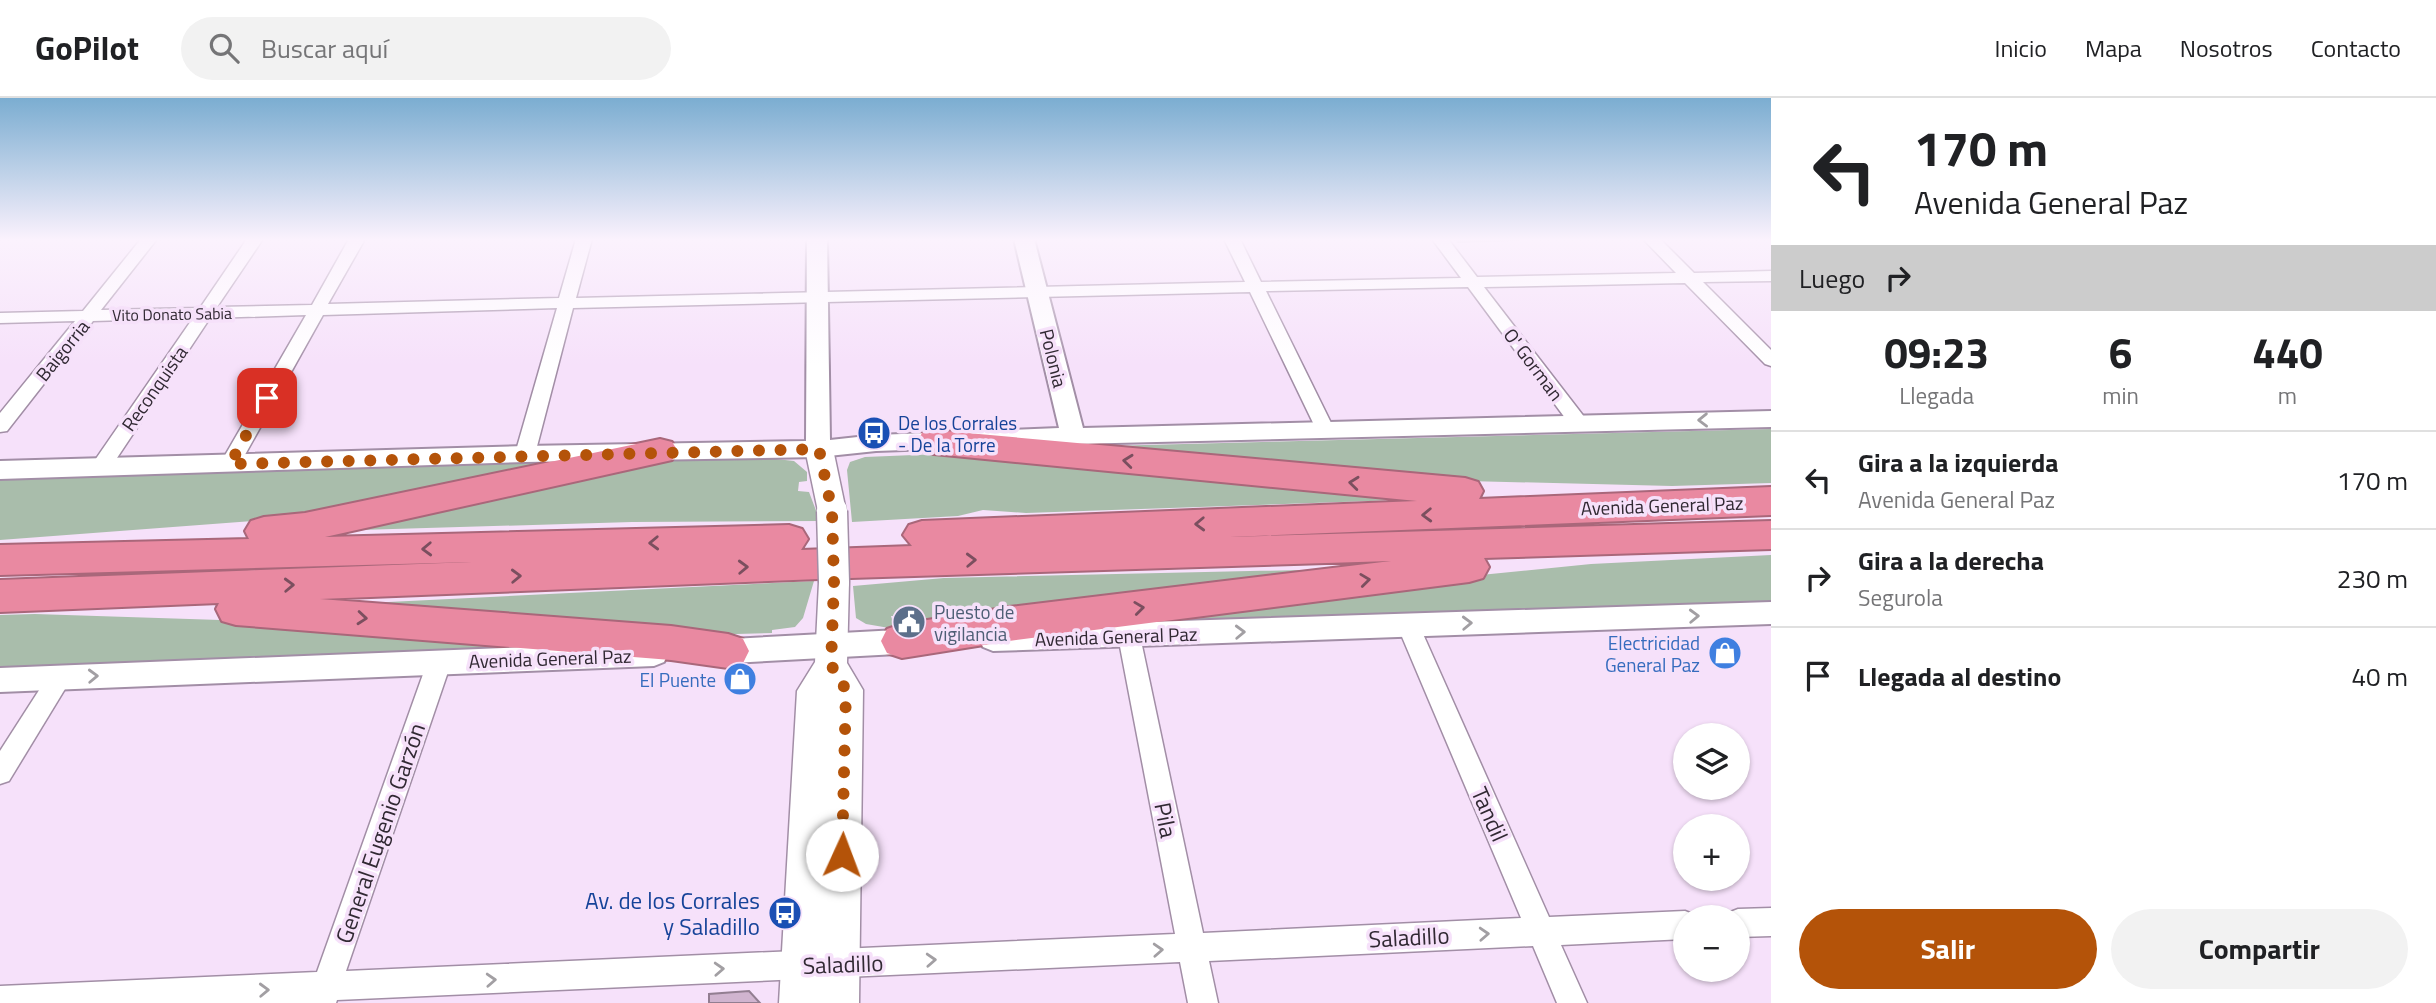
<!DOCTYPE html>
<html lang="es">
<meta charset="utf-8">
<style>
:root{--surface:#fff;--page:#f2f2f2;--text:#202124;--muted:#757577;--line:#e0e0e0;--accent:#b45309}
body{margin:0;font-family:"Titillium Web",sans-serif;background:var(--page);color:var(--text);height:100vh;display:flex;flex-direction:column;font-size:26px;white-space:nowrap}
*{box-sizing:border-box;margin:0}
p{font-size:23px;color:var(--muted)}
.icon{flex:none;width:38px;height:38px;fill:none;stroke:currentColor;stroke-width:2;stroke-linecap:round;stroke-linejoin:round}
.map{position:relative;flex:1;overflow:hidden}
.sheet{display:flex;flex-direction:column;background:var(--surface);width:665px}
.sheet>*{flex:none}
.banner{background:#fff;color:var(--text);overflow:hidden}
.fabs{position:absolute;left:1673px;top:625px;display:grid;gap:14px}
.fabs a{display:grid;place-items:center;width:77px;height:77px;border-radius:50%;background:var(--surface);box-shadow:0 2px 5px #0004;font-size:35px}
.pin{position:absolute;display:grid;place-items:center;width:60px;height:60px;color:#fff;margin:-30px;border-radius:14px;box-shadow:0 4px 10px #0006}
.me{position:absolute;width:77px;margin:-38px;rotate:2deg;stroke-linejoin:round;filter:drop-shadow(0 0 5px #0008)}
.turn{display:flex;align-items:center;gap:24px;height:147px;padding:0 28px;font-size:32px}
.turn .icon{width:91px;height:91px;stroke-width:2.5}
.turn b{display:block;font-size:49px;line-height:60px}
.then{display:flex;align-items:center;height:66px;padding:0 28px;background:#0003;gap:14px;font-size:26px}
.eta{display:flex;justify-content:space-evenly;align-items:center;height:119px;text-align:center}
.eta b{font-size:42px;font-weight:700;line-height:49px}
.primary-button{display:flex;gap:14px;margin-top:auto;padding:14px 28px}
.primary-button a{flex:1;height:80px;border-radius:42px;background:var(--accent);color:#fff;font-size:28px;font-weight:700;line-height:80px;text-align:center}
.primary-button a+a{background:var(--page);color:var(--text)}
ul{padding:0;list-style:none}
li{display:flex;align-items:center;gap:21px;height:98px;padding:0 28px;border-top:2px solid var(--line)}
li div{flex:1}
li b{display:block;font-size:26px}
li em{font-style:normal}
header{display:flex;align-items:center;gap:42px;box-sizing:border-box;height:98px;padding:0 35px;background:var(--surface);border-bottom:2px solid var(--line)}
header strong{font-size:33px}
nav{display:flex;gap:38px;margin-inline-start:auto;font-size:24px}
.search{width:490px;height:63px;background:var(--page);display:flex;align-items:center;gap:18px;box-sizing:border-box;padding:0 24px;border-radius:38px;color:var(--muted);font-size:26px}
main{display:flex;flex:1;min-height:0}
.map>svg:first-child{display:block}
.green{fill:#a9bdab}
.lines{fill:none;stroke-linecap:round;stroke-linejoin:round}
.minor-casing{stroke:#a28ea6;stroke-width:3}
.tertiary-casing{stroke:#a28ea6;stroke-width:4}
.secondary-casing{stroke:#a28ea6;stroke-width:3}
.motorway-casing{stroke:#a9677a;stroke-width:4}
.minor{fill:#fff;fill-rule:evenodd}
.tertiary{fill:#fff;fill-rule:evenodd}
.secondary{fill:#fff;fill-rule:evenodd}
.motorway{fill:#e989a1;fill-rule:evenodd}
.secondary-bridge-casing{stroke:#a28ea6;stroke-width:33;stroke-linecap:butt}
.secondary-bridge{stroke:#fff;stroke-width:30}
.wall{fill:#b39bb2}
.building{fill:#d0b4cf;stroke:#927e91;stroke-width:2}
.oneway{stroke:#a29fa3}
.oneway2{stroke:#7b4f5f}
.route{stroke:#b45309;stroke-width:12;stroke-dasharray:0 21.6}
.labels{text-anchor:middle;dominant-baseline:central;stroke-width:7;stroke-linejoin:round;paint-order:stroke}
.far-street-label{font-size:16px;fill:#312933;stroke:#f6e1fa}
.street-label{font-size:19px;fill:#312933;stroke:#f6e1fa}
.transit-label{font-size:19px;fill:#164399;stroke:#f6e1fa;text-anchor:start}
.service-label{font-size:19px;fill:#4e5e75;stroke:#f6e1fa;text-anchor:start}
.shop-label{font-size:19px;fill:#366cbe;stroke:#f6e1fa;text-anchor:end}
.near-street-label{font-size:23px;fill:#312933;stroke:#f6e1fa}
.near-transit-label{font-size:23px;fill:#164399;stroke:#f6e1fa;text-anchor:end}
</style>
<header>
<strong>GoPilot</strong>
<div class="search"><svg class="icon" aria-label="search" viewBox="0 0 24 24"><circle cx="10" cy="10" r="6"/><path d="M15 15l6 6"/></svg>Buscar aquí</div>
<nav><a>Inicio</a><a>Mapa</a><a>Nosotros</a><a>Contacto</a></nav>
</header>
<main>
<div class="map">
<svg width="1771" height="905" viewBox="0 0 1771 905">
<rect width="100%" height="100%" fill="#f6e1fa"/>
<g class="green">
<polygon points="1771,331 1771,385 1672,388 1428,382 1067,349"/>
<polygon points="963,355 1393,398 1398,402 1026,415 983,412 958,418 852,424 847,372 850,364 865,359"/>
<polygon points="767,360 794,363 807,374 807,383 799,384 798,393 809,394 820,423 632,424 326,433 662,362"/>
<polygon points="563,361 320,418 0,442 0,378"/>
<polygon points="1771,457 1771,506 1066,531 1390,486 1591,466"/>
<polygon points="1431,469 923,530 920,518 891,518 895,531 866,526 856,520 853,488 944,480"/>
<polygon points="814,483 803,520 795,529 772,532 772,535 699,537 328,507"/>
<polygon points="35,516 251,523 609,547 0,571 0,517"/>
</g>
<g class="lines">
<defs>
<g id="minor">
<polygon points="141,141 157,141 101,212 200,210 247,141 263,141 217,209 312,207 349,141 365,141 328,206 559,200 576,141 592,141 576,200 1245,184 1224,141 1240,141 1261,184 1461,180 1432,141 1448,141 1477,179 1676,175 1643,141 1660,141 1694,175 1771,173 1771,183 1703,184 1771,252 1771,268 1765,266 1685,185 1484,189 1585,320 1587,324 1585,328 1571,328 1468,189 1266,193 1334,331 1332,336 1318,336 1316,331 1250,194 573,210 535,356 532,361 518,361 515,356 557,210 323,217 237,371 223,371 220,366 306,217 210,220 107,375 93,375 90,370 93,365 193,220 93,223 7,333 0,334 0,315 75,223 0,225 0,215 83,213"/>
<polygon points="1408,518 1416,521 1419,527 1549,819 1685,813 1695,817 1685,819 1685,841 1561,847 1587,905 1557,905 1533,848 1209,863 1218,905 1188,905 1180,864 337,902 336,905 0,905 0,888 317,874 427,565 431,558 439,555 447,558 451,565 346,873 1175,836 1118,538 1121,531 1129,529 1137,531 1140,538 1203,835 1521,820 1397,527 1400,521"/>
<polygon points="60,569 68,572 72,579 68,586 9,683 0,686 0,653 52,572"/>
<polygon points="1771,810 1771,838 1738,839 1738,819 1727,819 1728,815 1738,811"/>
</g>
<g id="tertiary">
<polygon points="807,141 827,141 830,342 876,337 1059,330 1014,141 1034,141 1083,330 1771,313 1771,329 1073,346 876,353 819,359 525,364 0,381 0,363 525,348 806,343"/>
<polygon points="1771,504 1771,526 993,553 983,549 979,541 983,533 993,529"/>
<polygon points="916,531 926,535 930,543 926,551 916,555 713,566 703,562 699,554 703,546 713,542"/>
<polygon points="654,544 664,548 668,556 664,564 654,568 0,594 0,570"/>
</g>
<g id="secondary">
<polygon points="819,342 829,344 833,351 846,413 842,421 832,424 822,421 818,413 805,351 809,344"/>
<polygon points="834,472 845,475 849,484 847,565 863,592 859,905 779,905 797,593 815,564 819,484 823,475"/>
</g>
<polygon id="motorway" points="934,332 1465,380 1478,384 1483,393 1479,401 1771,389 1771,417 1230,439 1771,423 1771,451 1484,460 1489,469 1483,480 1469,484 1009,543 902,560 887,555 881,543 887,531 902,526 1009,509 1391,463 819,481 320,501 671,528 728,536 743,541 749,553 743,565 728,570 671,562 236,527 222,523 216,511 219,505 0,514 0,482 472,464 0,477 0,447 249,441 245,433 251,423 264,419 305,415 660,341 672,344 678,353 672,362 325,439 789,427 802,431 808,441 801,452 912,448 903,437 909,427 922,423 1417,403 934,356 922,353 917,344 922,335"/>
</defs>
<use href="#minor" class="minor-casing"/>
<use href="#tertiary" class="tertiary-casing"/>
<use href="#secondary" class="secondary-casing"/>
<use href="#motorway" class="motorway-casing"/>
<use href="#minor" class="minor"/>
<use href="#tertiary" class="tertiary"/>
<use href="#secondary" class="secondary"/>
<use href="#motorway" class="motorway"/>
<defs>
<polyline id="secondary-bridge" points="832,413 834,484"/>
</defs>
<use href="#secondary-bridge" class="secondary-bridge-casing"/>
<use href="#secondary-bridge" class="secondary-bridge"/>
</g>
<polygon class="wall" points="1455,141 1521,141 1519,143 1457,145"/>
<polygon class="building" points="749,893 760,905 709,905 709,896"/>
<defs><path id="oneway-chevron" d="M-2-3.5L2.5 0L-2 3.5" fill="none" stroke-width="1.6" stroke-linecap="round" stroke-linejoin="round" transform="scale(1.75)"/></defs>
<g class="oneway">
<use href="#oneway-chevron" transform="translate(1703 322) rotate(179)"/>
<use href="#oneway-chevron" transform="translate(1694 518) rotate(-2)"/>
<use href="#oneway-chevron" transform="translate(1467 525) rotate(-2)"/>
<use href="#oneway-chevron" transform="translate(1240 534) rotate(-2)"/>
<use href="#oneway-chevron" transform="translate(93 578) rotate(-2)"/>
<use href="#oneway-chevron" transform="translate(1484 836) rotate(-3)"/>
<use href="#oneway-chevron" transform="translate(1158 852) rotate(-3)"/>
<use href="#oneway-chevron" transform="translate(931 862) rotate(-3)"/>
<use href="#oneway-chevron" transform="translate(719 871) rotate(-3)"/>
<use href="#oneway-chevron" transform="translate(491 882) rotate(-3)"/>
<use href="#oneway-chevron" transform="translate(264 892) rotate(-2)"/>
</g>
<g class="oneway2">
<use href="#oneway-chevron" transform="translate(1128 363) rotate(-174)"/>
<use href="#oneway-chevron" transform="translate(1354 385) rotate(-174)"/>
<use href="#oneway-chevron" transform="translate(1427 417) rotate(178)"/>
<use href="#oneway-chevron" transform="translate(1200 426) rotate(178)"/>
<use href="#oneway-chevron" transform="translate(654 445) rotate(178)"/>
<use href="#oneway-chevron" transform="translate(427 451) rotate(178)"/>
<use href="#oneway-chevron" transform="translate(971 462) rotate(-2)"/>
<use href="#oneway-chevron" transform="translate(743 469) rotate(-2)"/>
<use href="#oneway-chevron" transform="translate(516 478) rotate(-2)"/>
<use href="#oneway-chevron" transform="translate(1365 482) rotate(-7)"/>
<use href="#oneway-chevron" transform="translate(289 487) rotate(-2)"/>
<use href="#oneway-chevron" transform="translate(1139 510) rotate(-7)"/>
<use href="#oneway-chevron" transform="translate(362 520) rotate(5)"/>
</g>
<linearGradient id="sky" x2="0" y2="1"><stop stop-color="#7badd1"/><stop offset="0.53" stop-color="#fbf2fd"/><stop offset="1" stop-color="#fbf2fd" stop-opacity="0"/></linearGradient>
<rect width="1771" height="268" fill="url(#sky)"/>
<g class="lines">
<polyline class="route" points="267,300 230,366 819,351 832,413 834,484 831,567 846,592 842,757"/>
</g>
<defs>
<symbol id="bus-disc" viewBox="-11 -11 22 22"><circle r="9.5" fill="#1a4fb4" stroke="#f6e1fa"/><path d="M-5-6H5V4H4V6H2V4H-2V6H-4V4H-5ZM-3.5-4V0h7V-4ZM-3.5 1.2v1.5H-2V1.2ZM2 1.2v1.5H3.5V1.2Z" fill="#fff"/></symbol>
<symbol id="civic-disc" viewBox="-11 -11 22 22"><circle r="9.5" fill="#5c6f8a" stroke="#f6e1fa"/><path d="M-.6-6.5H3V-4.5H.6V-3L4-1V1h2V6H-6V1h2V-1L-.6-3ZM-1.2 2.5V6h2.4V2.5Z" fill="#fff"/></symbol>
<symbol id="shop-disc" viewBox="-11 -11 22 22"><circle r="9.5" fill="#3f7fe0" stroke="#f6e1fa"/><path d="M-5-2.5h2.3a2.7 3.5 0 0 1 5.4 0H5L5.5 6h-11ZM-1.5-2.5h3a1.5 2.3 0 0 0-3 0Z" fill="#fff"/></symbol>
</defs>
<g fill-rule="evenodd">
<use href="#bus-disc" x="855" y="316" width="38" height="38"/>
<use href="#civic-disc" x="890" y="505" width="38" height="38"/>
<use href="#shop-disc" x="1706" y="536" width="38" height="38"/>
<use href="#shop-disc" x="721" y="562" width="38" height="38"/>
<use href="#bus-disc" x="766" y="796" width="38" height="38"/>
</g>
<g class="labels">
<g class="far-street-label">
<text transform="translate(172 216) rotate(-1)">Vito Donato Sabia</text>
</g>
<g class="street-label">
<text transform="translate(62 252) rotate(-51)">Baigorria</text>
<text transform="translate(1054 260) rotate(76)">Polonia</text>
<text transform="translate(1534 266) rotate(53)">O' Gorman</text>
<text transform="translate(154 290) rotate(-55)">Reconquista</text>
<text transform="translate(1662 407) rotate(-2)">Avenida General Paz</text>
<text transform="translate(1116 538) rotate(-2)">Avenida General Paz</text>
<text transform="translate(550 560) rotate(-2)">Avenida General Paz</text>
</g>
<g class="transit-label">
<text x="898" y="324">De los Corrales<tspan x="898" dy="22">- De la Torre</tspan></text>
</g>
<g class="service-label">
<text x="934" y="513">Puesto de<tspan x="934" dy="22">vigilancia</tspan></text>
</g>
<g class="shop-label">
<text x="1700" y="544">Electricidad<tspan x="1700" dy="22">General Paz</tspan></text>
<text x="716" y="581">El Puente</text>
</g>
<g class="near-street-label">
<text transform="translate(1490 716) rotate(66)">Tandil</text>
<text transform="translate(1166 722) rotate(79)">Pila</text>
<text transform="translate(380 735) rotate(-71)">General Eugenio Garzón</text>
<text transform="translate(1409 839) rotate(-3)">Saladillo</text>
<text transform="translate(843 866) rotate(-2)">Saladillo</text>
</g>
<g class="near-transit-label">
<text x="760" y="802">Av. de los Corrales<tspan x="760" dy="26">y Saladillo</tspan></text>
</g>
</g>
</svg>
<div class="fabs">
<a><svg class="icon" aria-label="layers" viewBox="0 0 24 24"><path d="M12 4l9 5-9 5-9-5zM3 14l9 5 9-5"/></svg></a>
<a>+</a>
<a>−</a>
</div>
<div class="pin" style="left:267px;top:300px;background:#d93025"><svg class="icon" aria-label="arrive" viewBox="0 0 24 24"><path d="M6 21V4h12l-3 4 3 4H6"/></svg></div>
<svg class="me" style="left:842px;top:757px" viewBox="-20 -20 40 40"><circle r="19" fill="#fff"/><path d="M0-13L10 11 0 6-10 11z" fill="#b45309"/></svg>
</div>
<section class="sheet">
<div class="banner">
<div class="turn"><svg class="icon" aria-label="left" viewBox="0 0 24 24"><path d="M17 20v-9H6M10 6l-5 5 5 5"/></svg><div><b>170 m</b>Avenida General Paz</div></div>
<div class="then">Luego<svg class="icon" aria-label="right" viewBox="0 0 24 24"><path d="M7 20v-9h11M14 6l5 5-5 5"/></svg></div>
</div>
<div class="eta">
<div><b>09:23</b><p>Llegada</p></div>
<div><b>6</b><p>min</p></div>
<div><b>440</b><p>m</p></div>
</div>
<ul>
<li><svg class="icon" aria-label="left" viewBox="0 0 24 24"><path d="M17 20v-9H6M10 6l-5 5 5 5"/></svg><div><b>Gira a la izquierda</b><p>Avenida General Paz</p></div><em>170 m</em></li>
<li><svg class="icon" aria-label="right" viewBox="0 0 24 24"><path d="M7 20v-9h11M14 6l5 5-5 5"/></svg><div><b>Gira a la derecha</b><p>Segurola</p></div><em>230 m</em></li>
<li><svg class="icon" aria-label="arrive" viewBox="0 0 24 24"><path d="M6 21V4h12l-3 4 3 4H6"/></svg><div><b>Llegada al destino</b></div><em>40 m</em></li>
</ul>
<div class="primary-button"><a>Salir</a><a>Compartir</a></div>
</section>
</main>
